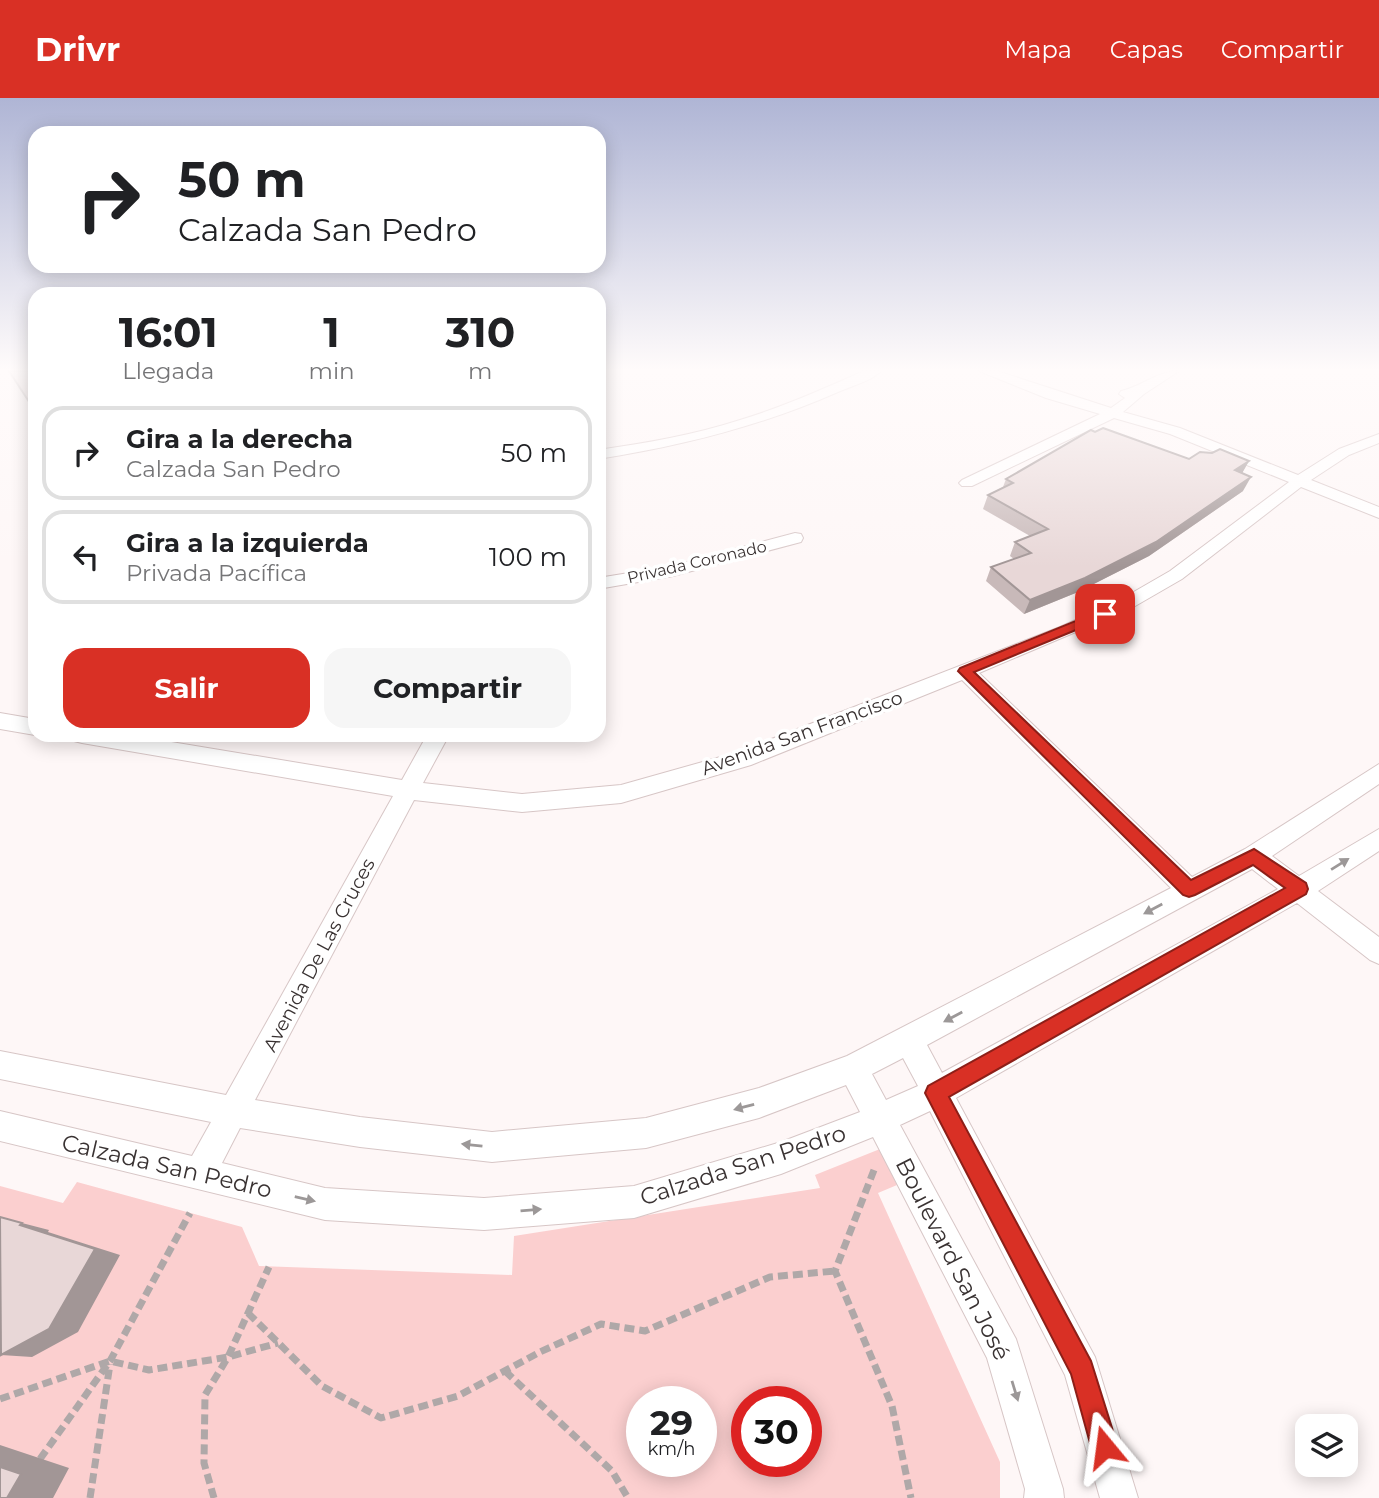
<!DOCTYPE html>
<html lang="es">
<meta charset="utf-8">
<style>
:root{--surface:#fff;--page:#f6f6f6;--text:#202124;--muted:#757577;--line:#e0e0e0;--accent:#d93025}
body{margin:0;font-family:Montserrat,sans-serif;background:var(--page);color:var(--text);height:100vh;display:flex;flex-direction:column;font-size:26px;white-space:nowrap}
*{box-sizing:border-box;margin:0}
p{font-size:23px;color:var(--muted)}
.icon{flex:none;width:38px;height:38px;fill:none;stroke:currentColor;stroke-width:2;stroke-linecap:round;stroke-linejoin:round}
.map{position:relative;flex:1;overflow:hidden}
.panel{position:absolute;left:28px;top:189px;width:578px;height:455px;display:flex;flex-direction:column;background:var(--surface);border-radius:21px;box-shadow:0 4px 18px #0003}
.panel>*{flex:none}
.hud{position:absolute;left:28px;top:28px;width:578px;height:147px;border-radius:21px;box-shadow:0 4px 18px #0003;background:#fff;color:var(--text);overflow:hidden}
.buttons{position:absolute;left:1295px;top:1316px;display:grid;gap:14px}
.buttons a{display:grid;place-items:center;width:63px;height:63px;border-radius:14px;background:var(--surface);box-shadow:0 4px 18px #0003;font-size:35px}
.speed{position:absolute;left:626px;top:1288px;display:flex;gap:14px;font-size:35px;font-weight:700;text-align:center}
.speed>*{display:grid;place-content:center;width:91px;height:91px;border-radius:50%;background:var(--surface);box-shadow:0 4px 18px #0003;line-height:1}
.speed small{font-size:18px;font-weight:400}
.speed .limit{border:10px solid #d22;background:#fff;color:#111}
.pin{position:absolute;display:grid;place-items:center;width:60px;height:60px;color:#fff;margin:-30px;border-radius:14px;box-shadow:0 4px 10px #0006}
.me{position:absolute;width:77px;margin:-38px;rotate:344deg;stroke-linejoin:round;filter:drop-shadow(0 0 5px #0008)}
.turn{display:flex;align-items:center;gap:24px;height:147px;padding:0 35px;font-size:32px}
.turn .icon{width:91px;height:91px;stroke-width:2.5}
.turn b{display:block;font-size:49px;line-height:60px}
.eta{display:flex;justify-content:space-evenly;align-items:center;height:119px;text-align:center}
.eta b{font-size:42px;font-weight:700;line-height:49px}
.cta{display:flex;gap:14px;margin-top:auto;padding:14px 35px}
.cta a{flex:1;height:80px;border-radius:21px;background:var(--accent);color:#fff;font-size:28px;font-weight:700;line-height:80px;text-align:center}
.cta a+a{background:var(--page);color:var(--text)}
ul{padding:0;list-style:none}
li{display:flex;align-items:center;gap:21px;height:94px;margin:0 14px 10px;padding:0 21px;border:4px solid var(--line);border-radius:21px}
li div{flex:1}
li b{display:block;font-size:26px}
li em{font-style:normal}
header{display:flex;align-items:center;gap:42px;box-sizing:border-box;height:98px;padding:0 35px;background:var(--accent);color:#fff}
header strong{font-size:33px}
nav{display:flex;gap:38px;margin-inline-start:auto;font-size:24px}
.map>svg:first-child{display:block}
.green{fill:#fbcfcf;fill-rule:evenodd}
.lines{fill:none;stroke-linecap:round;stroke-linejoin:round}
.minor-casing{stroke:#d7c6c6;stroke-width:2}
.path{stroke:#afa8a8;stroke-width:7;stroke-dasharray:10 5;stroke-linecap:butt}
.minor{fill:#fff;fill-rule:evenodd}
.wall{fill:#c8b9b9}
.shaded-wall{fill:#a29696}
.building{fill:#e8d7d7;stroke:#a29696;stroke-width:2}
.oneway{fill:#9c9898}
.route{fill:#d93025;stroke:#8d1f18;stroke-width:2}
.labels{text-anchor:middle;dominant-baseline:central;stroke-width:7;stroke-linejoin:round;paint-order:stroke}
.far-street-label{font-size:16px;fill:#393232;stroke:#fff}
.street-label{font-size:19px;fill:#393232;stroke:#fff}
.near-street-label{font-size:23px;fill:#393232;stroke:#fff}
</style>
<header>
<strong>Drivr</strong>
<nav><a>Mapa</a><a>Capas</a><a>Compartir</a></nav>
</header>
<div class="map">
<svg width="1379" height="1400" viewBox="0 0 1379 1400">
<rect width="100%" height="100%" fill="#fef7f7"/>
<path class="green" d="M880 1051 897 1087 878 1095 1000 1364V1400H0V1088L63 1105 77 1084 242 1129 259 1168 512 1177 514 1138 820 1090 815 1077ZM642 1304H702V1363H642ZM747 1304H807V1363H747Z"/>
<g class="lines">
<defs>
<g id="minor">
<path d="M864 273H881C871 283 852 288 838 294 761 328 682 348 598 361V352C646 345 694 337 740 322 783 309 823 291 864 273Z"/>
<path d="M979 273H997L1111 310 1125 300 1119 296 1121 293C1143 288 1157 273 1179 273L1144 296 1123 314 1180 330 1298 377 1339 351 1379 336V345L1349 357 1311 382 1379 409V420L1301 389 1182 481 1130 511 979 575 1192 779 1245 751 1379 666V686L1272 758 1299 778 1379 731V753L1318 793 1379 839V866L1370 862 1297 805 956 1000 1095 1259 1138 1400H1100L1065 1277 930 1013 900 1027 1016 1241 1063 1391 1064 1400H1024L1025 1391 987 1260 873 1039 781 1076 634 1120 484 1132 325 1122 0 1043V1013L192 1058 211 1024 0 981V953L226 997 393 698 82 645 74 643 71 637H129L402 682 427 637H449L423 685 522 696 621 687 738 654 1060 529 1118 503 1170 473 1289 384 1170 336 1114 320 972 388H962L959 385 962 382 1100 316 1046 300ZM962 582 1171 790 847 958 759 990 646 1020 492 1034 360 1019 255 1002 414 702 522 714 621 705 751 667ZM1252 771 1278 791 942 975 927 947ZM903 960 918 988 886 1002 872 976ZM846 987 860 1014 781 1044 634 1088 484 1100 325 1090 222 1065 240 1030 360 1049 492 1064 646 1050 759 1020Z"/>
<polygon points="795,435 801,436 803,440 801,444 673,478 598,491 598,480 672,468"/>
<polygon points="0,615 35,621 35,637 0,631"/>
</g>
</defs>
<use href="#minor" class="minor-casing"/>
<g class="path">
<polyline points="874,1072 835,1173 892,1308 911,1400"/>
<polyline points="248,1215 322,1288 381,1320 458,1298 540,1254 601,1226 645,1233 770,1179 835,1173"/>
<polyline points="505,1273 612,1373 628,1400"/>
<polyline points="0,1301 110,1263 149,1272 228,1259 278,1245"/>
<polyline points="40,1361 110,1263 190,1115"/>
<polyline points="90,1400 110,1266"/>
<polyline points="214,1400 204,1365 205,1297 228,1259 269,1169"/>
</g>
<use href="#minor" class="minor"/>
</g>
<polygon class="wall" points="1189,361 1249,363 1242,375 1243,393 1149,458 1078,494 1024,516 986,483 991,469 1014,461 1010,458 1015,444 1030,438 983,411 988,397 1003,389 1006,381"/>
<g class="shaded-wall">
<polygon points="1249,363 1241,377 1235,372"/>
<polygon points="1251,379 1243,393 1149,458 1078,494 1024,516 1030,502"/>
<polygon points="22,1125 49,1132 48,1134 120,1157 78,1234 32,1259 1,1257 20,1127"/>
<polygon points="0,1347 69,1370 53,1400 7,1400 0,1369"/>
</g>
<g class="building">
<polygon points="9,273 35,273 35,313"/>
<polygon points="1103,330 1189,361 1200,354 1212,355 1220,351 1249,363 1235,372 1251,379 1156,444 1085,480 1030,502 991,469 1031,455 1015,444 1048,431 988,397 1013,385 1006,381 1091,332 1095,334"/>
<polygon points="0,1119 22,1125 20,1127 95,1151 49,1231 1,1257"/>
<polygon points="0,1369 21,1376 7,1400 0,1400"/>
</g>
<defs><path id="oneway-solid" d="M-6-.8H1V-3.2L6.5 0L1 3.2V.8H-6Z" transform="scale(1.75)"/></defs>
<g class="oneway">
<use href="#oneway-solid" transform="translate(1340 766) rotate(-32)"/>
<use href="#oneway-solid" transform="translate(1153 811) rotate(152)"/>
<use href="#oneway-solid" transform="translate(953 919) rotate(152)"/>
<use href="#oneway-solid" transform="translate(744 1009) rotate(165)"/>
<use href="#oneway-solid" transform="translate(472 1047) rotate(-174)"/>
<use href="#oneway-solid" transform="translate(305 1101) rotate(13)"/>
<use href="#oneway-solid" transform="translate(531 1112) rotate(-5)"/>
<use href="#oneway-solid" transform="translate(1015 1293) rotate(73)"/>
</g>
<linearGradient id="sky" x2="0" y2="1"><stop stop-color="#afb5d5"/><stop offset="0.58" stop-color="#fffbfb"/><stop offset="1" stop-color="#fffbfb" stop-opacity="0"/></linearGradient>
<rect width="1379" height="469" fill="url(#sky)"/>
<polygon class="route" points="1105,511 1110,513 1110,518 974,574 1191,782 1254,751 1306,785 1308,791 1306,796 949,999 1091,1263 1118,1349 1114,1358 1105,1362 1095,1358 1091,1349 1071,1276 925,995 928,988 1285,790 1253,767 1195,797 1189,799 1183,797 958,573 960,570"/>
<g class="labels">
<g class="far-street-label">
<text transform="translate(697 464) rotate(-13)">Privada Coronado</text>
</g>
<g class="street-label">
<text transform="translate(802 635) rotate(-20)">Avenida San Francisco</text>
<text transform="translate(319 857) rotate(-62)">Avenida De Las Cruces</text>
</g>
<g class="near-street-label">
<text transform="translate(743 1067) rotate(-18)">Calzada San Pedro</text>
<text transform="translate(167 1068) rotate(13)">Calzada San Pedro</text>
<text transform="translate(953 1161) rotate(63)">Boulevard San José</text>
</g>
</g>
</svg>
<div class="buttons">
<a><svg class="icon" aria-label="layers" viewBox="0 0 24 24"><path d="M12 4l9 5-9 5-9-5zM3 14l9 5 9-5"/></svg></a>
</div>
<div class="speed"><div>29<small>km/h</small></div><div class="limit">30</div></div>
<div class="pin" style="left:1105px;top:516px;background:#d93025"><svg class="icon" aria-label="arrive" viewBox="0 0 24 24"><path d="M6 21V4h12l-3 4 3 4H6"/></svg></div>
<svg class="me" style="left:1105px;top:1349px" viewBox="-20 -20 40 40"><path d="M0-17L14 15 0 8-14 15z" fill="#d93025" stroke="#fff" stroke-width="4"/></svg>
<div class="hud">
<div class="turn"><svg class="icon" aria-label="right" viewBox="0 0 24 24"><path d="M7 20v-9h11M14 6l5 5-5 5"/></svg><div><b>50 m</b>Calzada San Pedro</div></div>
</div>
<section class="panel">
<div class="eta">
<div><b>16:01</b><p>Llegada</p></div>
<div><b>1</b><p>min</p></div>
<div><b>310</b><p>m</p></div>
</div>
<ul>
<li><svg class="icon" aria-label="right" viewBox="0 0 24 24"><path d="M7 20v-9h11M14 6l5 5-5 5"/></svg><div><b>Gira a la derecha</b><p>Calzada San Pedro</p></div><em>50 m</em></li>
<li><svg class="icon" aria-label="left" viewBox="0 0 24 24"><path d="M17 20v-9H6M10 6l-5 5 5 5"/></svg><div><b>Gira a la izquierda</b><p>Privada Pacífica</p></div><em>100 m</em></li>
</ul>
<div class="cta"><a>Salir</a><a>Compartir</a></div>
</section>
</div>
